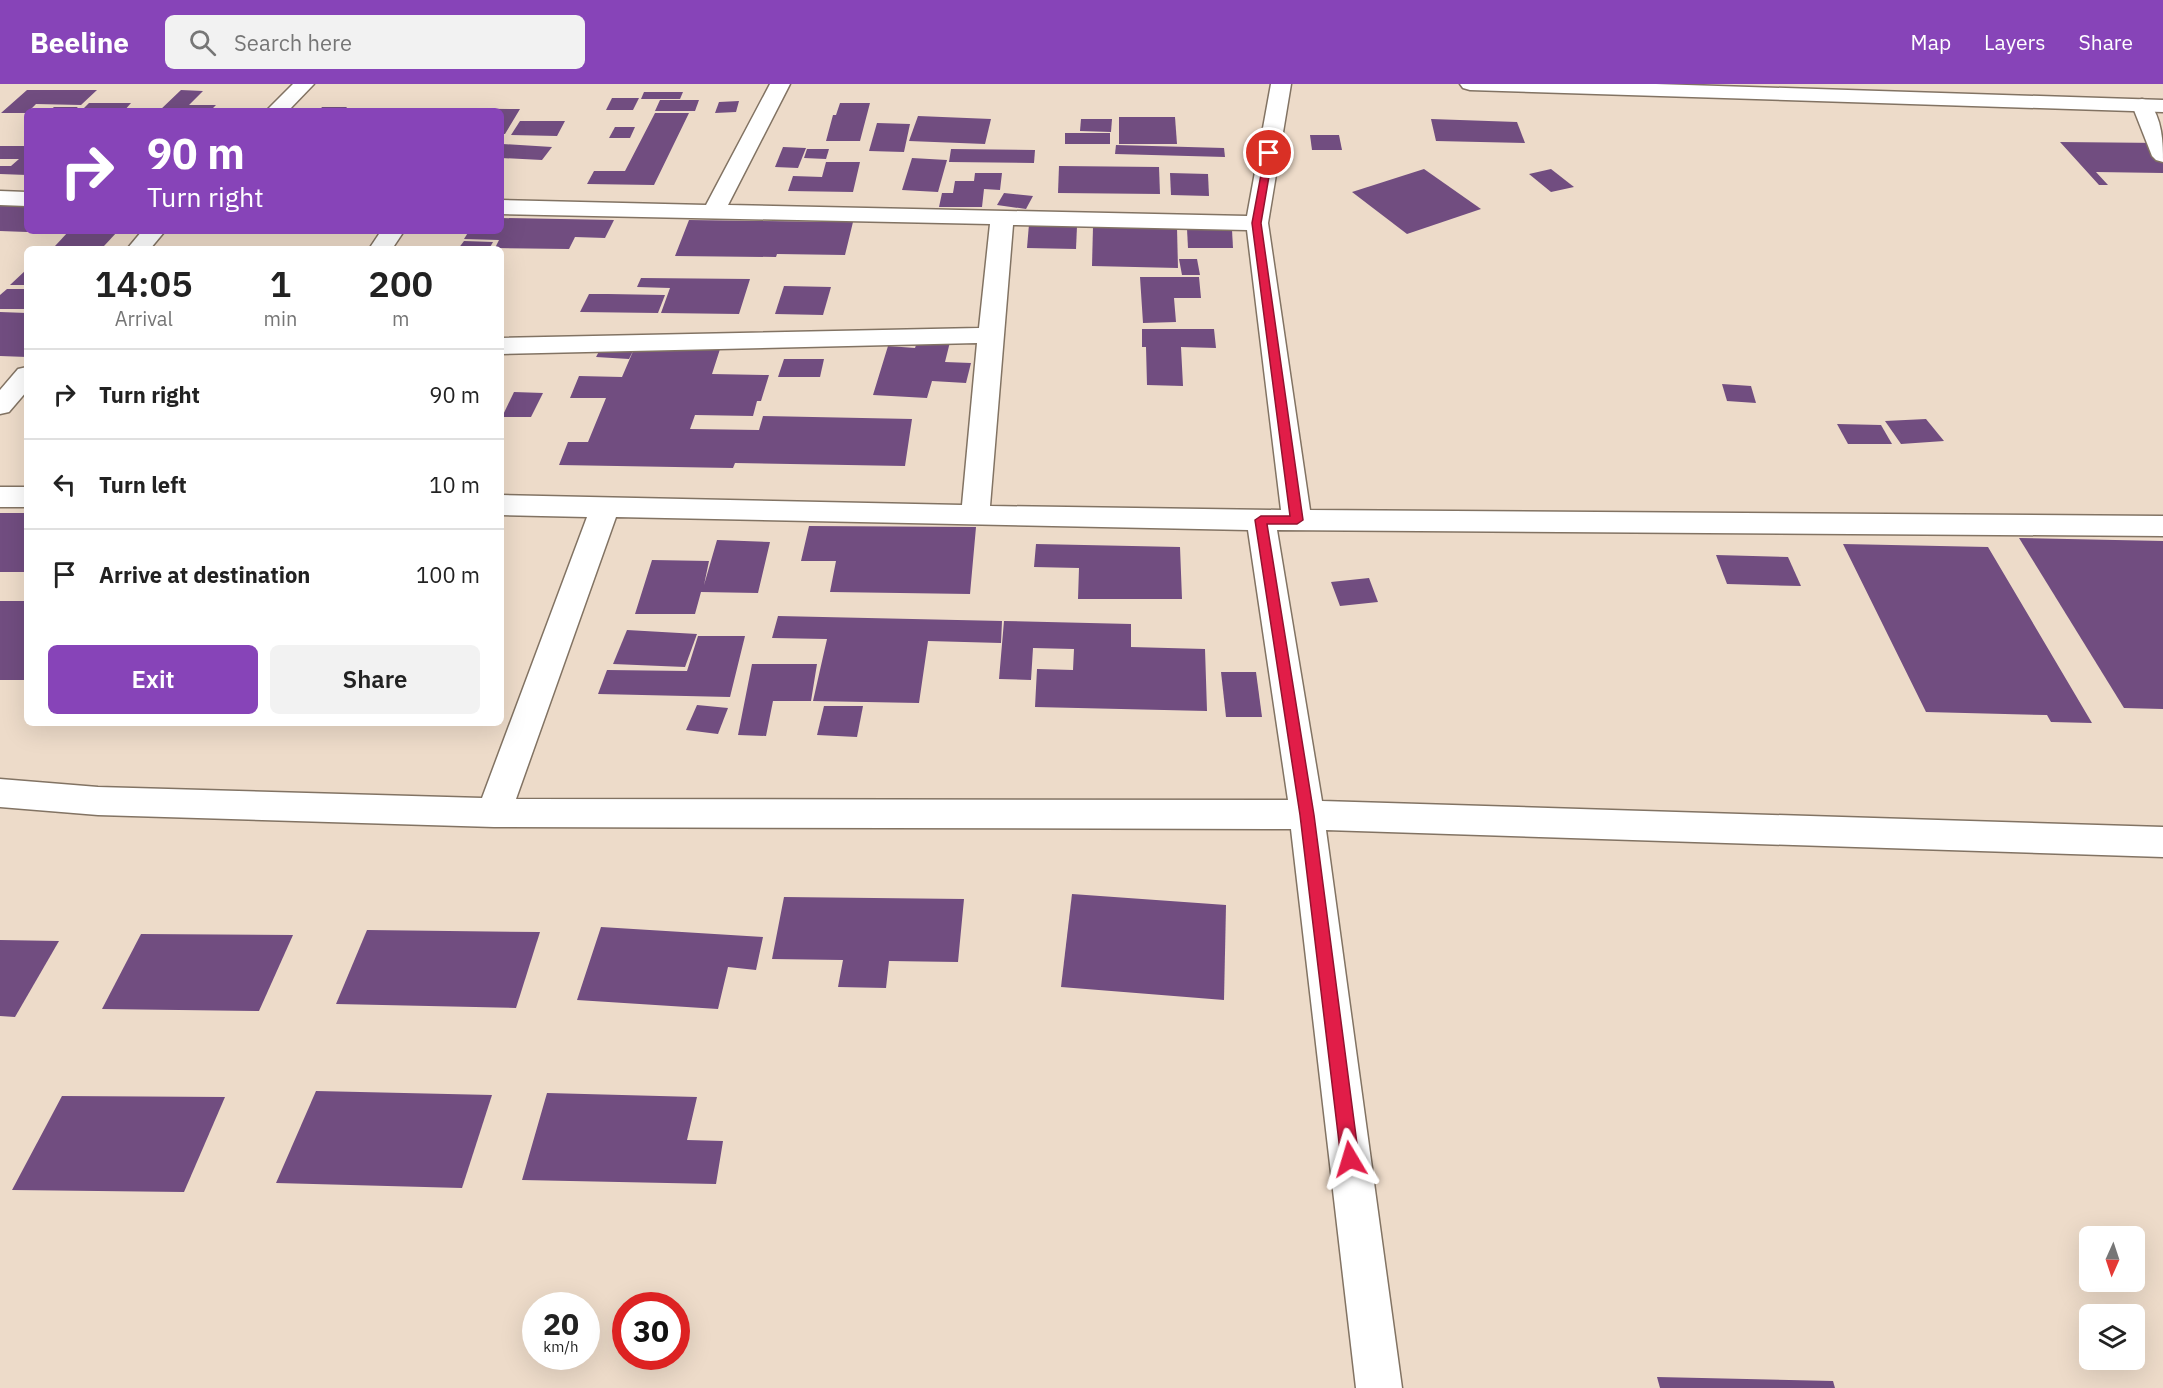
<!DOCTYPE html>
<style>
:root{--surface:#fff;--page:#f2f2f2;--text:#222;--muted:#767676;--line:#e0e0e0;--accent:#8744b8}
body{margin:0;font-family:"IBM Plex Sans",sans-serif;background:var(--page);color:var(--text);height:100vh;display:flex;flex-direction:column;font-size:22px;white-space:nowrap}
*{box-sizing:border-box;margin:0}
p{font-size:20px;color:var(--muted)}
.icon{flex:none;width:33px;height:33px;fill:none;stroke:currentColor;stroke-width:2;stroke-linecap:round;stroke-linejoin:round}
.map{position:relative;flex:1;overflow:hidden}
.panel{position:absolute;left:24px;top:162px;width:480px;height:480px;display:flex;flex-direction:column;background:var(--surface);border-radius:9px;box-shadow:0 6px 24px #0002}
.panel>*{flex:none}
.guide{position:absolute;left:24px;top:24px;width:480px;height:126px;border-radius:9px;box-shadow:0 6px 24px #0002;background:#8744b8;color:#fff;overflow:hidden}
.needle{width:39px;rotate:183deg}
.controls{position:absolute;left:2079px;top:1142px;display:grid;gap:12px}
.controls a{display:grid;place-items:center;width:66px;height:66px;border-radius:9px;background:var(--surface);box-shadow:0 6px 24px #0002;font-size:30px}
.speed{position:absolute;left:522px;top:1208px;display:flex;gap:12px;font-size:30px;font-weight:700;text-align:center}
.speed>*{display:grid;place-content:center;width:78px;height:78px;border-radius:50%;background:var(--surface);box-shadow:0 6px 24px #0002;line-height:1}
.speed small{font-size:15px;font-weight:400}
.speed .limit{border:9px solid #d22;background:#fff;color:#111}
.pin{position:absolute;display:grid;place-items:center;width:51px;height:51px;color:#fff;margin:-26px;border:3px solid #fff;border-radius:50%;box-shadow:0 2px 6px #0007}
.me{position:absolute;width:66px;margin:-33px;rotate:353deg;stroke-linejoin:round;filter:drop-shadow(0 0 4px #0008)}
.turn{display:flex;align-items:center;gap:21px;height:126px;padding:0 24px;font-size:27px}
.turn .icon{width:78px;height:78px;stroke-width:2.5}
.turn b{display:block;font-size:42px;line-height:51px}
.eta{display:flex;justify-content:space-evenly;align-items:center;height:102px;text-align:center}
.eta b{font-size:36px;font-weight:600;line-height:42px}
.cta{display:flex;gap:12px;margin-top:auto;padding:12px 24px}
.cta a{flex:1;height:69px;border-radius:9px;background:var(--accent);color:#fff;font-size:24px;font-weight:600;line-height:69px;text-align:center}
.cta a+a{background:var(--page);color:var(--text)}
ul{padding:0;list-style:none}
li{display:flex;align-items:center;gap:18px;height:90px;padding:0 24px;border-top:2px solid var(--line)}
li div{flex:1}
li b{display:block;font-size:22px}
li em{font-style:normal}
header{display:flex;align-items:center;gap:36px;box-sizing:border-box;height:84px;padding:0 30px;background:var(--accent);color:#fff}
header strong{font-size:28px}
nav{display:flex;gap:33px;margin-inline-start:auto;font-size:21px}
.search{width:420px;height:54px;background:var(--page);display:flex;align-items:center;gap:15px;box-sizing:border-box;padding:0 21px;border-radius:9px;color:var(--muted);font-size:22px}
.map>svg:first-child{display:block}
.building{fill:#714d80}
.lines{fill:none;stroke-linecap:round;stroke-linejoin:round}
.lane-casing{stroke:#827363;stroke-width:3}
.street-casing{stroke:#827363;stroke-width:3}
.lane{fill:#fff;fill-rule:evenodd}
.street{fill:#fff;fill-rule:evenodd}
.route{fill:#e11d48;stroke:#92132f;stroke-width:1.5}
</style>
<header>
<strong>Beeline</strong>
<div class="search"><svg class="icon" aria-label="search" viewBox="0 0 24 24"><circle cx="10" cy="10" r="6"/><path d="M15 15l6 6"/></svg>Search here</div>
<nav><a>Map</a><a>Layers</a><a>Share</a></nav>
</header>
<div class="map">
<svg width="2163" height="1304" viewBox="0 0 2163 1304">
<rect width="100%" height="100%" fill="#eddbc9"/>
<g class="building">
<polygon points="27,6 97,6 81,21 36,20 27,29 1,29"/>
<polygon points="181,6 203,7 189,21 216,21 210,27 159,27"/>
<polygon points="644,8 683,8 680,15 641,15"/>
<polygon points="612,14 639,14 633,26 606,26"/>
<polygon points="660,16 699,16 695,27 655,27"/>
<polygon points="739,17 736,28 715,29 719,18"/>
<polygon points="89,19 131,19 124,27 81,27"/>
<polygon points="840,19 870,19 860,57 826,57 833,31 836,31"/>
<polygon points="54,23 78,23 73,27 49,27"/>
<polygon points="322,23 347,23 344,27 319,27"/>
<polygon points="420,24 520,25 505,50 501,50 501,27 419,27"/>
<polygon points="655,29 689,29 654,101 587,100 594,87 625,87"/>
<polygon points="918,32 991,35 985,60 909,57"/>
<polygon points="1119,33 1175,33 1177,60 1119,60"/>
<polygon points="1081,35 1112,35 1111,48 1080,47"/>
<polygon points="1431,35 1517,38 1525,59 1436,57"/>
<polygon points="520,37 565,37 557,52 511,51"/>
<polygon points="877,39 910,40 904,68 869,67"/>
<polygon points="615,43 635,43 630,54 609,54"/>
<rect x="1065" y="49" width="45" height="11"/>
<polygon points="1310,51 1339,51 1342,66 1312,66"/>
<polygon points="2060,58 2163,59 2163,89 2096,88 2108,101 2099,101"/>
<polygon points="503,60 552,63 542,76 501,74 501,63"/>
<polygon points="1116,61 1224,64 1225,73 1115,70"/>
<polygon points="0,62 27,62 27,91 0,90 0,82 11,82 19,75 0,75"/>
<polygon points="783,63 806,64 798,84 775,83"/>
<polygon points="807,65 829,65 826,75 804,74"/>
<polygon points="951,65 1035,66 1034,79 949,78"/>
<polygon points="912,74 947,76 938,108 902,106"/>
<polygon points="826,78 860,78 853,108 788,107 793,92 822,93"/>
<polygon points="1059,82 1159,83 1160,110 1058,109"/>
<polygon points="1424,85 1481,125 1407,150 1352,108"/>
<polygon points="1551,85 1574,103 1551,108 1529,90"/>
<polygon points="975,89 1002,89 1000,106 984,105 982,123 939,123 942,109 953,109 955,97 974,97"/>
<polygon points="1170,89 1208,90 1209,112 1171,111"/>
<polygon points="13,109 27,110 27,148 0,147 0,122"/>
<polygon points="1004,109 1033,112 1026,125 997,121"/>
<polygon points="501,134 614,136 605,154 575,153 569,165 495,164 499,156 464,155 469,147 501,147"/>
<polygon points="689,136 853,138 845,171 777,170 776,173 675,172"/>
<polygon points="1029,140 1077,142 1076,165 1027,164"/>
<polygon points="1093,143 1177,144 1178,184 1092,182"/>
<polygon points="1187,145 1232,146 1233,164 1188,164"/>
<polygon points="69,147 118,147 104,162 55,162"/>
<polygon points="464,157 493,158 489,165 458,165"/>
<polygon points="1179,175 1197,175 1200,191 1182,191"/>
<polygon points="27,185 27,201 10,201"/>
<polygon points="1140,193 1199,193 1201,214 1174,214 1176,238 1143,239"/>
<polygon points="641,194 750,195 739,230 661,229 670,204 637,203"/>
<polygon points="784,202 831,203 823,231 775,230"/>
<polygon points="7,205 27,205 27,225 0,225 0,211"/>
<polygon points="589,210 608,210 665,211 658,229 580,228"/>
<polygon points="0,228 27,229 27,273 0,272"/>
<polygon points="1142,245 1214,245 1216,264 1181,263 1183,302 1147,301 1146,263 1142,263"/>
<polygon points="919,252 951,254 945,278 971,279 966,299 932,297 927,314 873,311 888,262 915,264"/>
<polygon points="604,258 721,262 712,290 769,291 761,317 757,317 753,332 695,331 690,345 759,346 763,332 912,335 905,382 735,379 733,384 559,381 568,358 588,358 606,314 570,314 579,292 622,293 634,265 629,275 596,273"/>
<polygon points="784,275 824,275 820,293 778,293"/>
<polygon points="1722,300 1751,302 1756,319 1727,317"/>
<polygon points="514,308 543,309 531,333 502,333"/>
<polygon points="1926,335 1944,357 1901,360 1885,337"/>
<polygon points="1837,340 1881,341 1892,360 1848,360"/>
<rect x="0" y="429" width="27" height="59"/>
<polygon points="809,442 976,443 970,510 830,508 836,477 801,477"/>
<polygon points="2019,454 2163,457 2163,625 2124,624"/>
<polygon points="717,456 770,458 758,509 701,508 695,530 635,530 652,476 709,477 704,501"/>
<polygon points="1036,460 1180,463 1182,515 1078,515 1079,484 1034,483"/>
<polygon points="1843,460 1988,463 2092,639 2051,638 2047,631 1926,628"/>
<polygon points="1716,471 1788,473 1801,502 1727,500"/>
<polygon points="1369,494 1378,518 1340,522 1331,498"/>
<rect x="0" y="517" width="27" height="79"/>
<polygon points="778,532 1002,537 1001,559 928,557 919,619 813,617 827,555 772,554"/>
<polygon points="1004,537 1131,540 1131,563 1205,565 1207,627 1035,623 1037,585 1073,586 1074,565 1033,564 1031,596 999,595"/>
<polygon points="627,546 697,550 685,583 613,580"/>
<polygon points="698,552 745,552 730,613 598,610 607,586 687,587"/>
<polygon points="752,580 817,580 811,617 773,617 766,652 738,651"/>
<polygon points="1221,588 1256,588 1262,633 1226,633"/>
<polygon points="697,621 728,624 718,650 686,646"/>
<polygon points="824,622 863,622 857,653 817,651"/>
<polygon points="1072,810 1226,821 1224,916 1061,903"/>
<polygon points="784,813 964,815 958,878 889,877 886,904 838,903 843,876 772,875"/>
<polygon points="601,843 763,853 756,886 728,883 718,925 577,916"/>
<polygon points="367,846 540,848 516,924 336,920"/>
<polygon points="141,850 293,851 259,927 102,925"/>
<polygon points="0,856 59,857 15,933 0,932"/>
<polygon points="316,1007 492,1011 462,1104 276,1099"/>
<polygon points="547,1009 697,1013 687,1056 723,1057 716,1100 522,1096"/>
<polygon points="62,1012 225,1013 184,1108 12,1106"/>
<polygon points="1657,1293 1833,1297 1835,1304 1660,1304"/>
</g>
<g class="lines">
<defs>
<path id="lane" d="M2142 15 2149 17C2162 36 2163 56 2163 78L2156 76 2152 72 2132 21 2135 17Z"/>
<g id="street">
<polygon points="293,0 314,0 288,27 266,27"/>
<path d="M770 0H790L728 121 1247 132 1271 0H1291L1268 139 1310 426 2163 432V452L1277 446 1322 717 2163 743V773L1326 746 1402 1304H1356L1291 745 494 743 98 731 0 723V695L98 703 482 714 587 433 501 431V411L962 421 977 259 501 270V254L979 244 990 140 501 130V116L706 121ZM1013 141 1247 146 1281 426 990 422ZM616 433 1248 446 1288 716 516 715Z"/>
<polygon points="1460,0 1656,0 2163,16 2163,28 1470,6 1463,4"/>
<polygon points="0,107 27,108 27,122 0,121"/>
<polygon points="142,147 165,147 150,165 127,165"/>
<polygon points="381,147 404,147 392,165 369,165"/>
<polygon points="27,283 27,307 9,328 0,330 0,306 18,285"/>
<rect x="0" y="403" width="27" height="20"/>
</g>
</defs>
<use href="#lane" class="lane-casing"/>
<use href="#street" class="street-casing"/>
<use href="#lane" class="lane"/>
<use href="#street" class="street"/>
</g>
<polygon class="route" points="1269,67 1273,69 1261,139 1303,436 1297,440 1267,440 1314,731 1359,1075 1356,1081 1350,1084 1344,1081 1341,1075 1300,731 1255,436 1261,432 1290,432 1252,139 1265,69"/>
</svg>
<div class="controls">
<a><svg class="needle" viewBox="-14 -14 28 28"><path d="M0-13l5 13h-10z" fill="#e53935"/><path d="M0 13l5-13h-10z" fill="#767676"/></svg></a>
<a><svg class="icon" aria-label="layers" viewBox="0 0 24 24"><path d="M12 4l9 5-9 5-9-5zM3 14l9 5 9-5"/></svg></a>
</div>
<div class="speed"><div>20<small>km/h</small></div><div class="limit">30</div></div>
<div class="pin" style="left:1269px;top:69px;background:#d93025"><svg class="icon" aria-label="arrive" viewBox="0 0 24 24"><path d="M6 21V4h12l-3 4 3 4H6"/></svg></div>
<svg class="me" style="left:1350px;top:1075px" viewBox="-20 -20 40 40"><path d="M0-17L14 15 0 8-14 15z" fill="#e11d48" stroke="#fff" stroke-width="4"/></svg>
<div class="guide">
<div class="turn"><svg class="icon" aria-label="right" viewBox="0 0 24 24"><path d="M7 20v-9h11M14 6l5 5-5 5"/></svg><div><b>90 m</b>Turn right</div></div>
</div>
<section class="panel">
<div class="eta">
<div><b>14:05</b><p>Arrival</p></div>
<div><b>1</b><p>min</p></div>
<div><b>200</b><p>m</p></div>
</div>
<ul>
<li><svg class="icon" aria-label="right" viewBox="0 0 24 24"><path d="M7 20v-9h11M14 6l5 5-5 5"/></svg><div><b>Turn right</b></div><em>90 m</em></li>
<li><svg class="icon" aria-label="left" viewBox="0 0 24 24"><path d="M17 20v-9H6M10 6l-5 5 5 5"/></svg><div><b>Turn left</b></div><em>10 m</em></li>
<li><svg class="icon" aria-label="arrive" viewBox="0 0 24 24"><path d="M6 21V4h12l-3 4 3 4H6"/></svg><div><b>Arrive at destination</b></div><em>100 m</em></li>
</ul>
<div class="cta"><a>Exit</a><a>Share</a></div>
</section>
</div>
